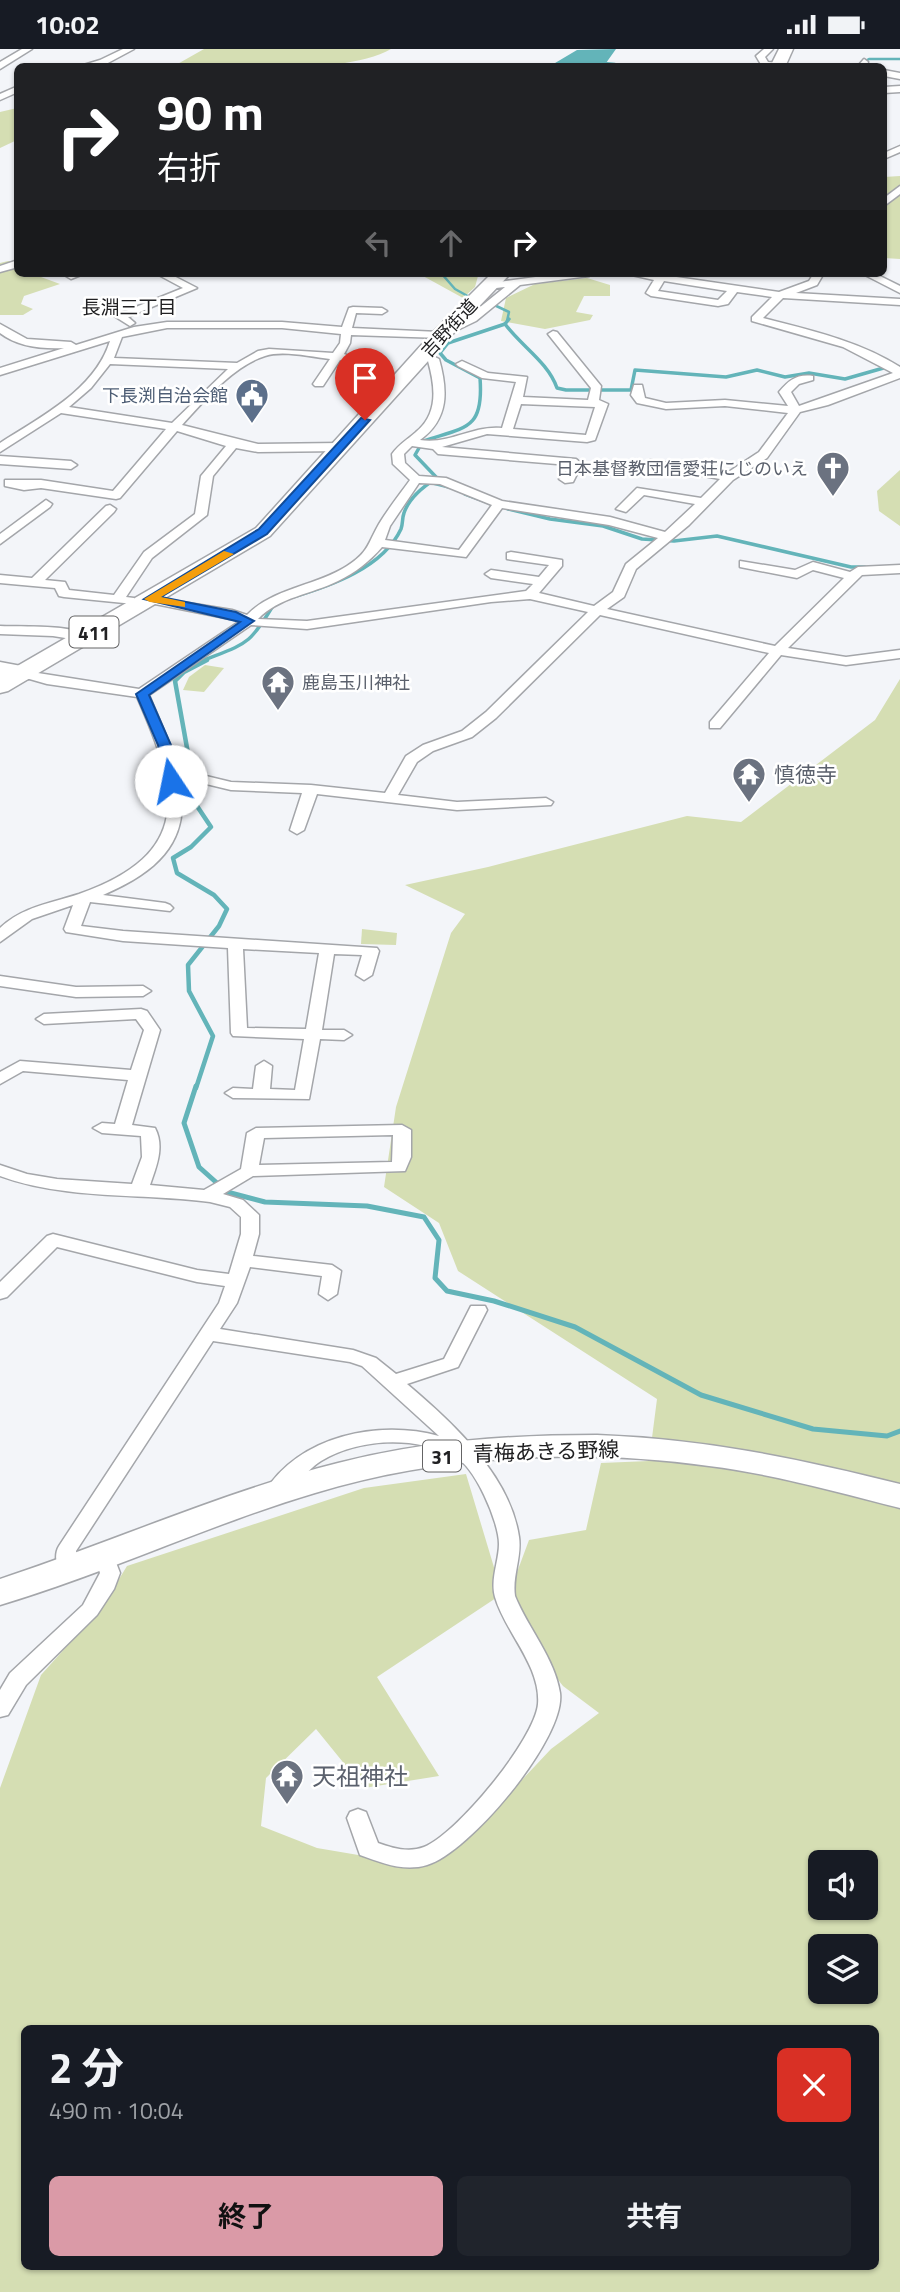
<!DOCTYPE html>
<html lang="ja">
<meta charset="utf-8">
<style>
:root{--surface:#171b24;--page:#20242c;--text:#f1f3f6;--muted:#9ea1a6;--accent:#da9aa7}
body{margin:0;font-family:"Titillium Web","Noto Sans JP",sans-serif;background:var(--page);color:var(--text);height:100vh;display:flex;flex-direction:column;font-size:26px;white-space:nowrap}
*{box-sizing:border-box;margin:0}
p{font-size:23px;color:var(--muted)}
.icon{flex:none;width:38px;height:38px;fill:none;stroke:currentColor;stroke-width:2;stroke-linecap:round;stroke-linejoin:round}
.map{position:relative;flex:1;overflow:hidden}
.drawer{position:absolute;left:21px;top:1976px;width:858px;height:245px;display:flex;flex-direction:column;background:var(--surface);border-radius:10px;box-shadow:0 2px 5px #0004}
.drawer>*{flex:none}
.hud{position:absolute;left:14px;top:14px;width:873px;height:214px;border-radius:10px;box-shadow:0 2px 5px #0004;background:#202124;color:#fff;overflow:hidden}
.tools{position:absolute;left:808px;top:1801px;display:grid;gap:14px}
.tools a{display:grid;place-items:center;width:70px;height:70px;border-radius:10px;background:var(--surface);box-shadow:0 2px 5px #0004;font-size:35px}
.pin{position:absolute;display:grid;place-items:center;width:60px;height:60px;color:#fff;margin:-72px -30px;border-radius:50% 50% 50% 0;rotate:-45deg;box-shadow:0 0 7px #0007}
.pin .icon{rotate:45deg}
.me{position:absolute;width:77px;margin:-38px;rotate:349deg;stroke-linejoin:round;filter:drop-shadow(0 0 5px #0008)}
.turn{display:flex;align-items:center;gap:24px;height:147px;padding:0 28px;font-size:32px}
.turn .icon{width:91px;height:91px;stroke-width:2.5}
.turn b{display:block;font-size:49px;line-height:60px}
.lanes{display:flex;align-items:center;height:66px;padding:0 28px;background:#0003;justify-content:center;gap:35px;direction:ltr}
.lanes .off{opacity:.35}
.round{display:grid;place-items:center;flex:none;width:74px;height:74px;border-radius:10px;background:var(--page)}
.head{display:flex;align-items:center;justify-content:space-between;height:119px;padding:0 28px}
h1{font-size:42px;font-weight:700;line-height:52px}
.action{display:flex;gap:14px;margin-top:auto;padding:14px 28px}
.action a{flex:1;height:80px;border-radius:10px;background:var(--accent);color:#111;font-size:28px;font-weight:700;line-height:80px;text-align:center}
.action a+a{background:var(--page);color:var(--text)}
.status{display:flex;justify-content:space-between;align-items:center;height:49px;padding:0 35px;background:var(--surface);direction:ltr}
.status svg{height:19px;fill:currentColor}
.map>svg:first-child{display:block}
.green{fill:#d5deb3;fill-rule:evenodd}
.water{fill:#63b4b9}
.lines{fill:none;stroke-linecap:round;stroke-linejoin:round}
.stream-far3{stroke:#63b4b9;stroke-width:2.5}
.stream-far2{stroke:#63b4b9;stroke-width:3.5}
.stream-far1{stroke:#63b4b9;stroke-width:4.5}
.stream{stroke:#63b4b9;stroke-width:5}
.minor-casing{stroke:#a4a6aa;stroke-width:3}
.primary-casing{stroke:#a4a6aa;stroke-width:3}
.trunk-casing{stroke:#a4a6aa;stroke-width:3}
.minor{fill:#fff;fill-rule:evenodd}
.primary{fill:#fff;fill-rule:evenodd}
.trunk{fill:#fff;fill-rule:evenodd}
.route{fill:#1a73e8;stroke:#114b97;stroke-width:2}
.slow{fill:#f59e0b}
.labels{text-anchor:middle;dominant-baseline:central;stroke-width:5;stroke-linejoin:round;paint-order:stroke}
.far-street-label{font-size:18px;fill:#212123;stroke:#fff}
.far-service-label{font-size:18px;fill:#4e5e75;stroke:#fff;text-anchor:end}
.far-worship-label{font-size:18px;fill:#5b616d;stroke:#fff;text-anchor:end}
.far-neighbourhood-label{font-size:19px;fill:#212123;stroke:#fff}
.shield{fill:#fff;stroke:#646465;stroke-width:2}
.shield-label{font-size:19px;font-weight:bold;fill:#212123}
.worship-label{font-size:21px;fill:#5b616d;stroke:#fff;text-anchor:start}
.street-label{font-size:21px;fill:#212123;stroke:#fff}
.near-worship-label{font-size:24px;fill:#5b616d;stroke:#fff;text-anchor:start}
</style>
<div class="status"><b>10:02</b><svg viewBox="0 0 49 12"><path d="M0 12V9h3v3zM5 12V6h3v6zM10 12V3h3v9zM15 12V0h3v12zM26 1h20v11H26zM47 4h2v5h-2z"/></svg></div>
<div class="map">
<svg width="900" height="2243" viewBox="0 0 900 2243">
<rect width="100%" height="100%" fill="#f3f5f9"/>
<g class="green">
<path d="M204 0H391C347 26 229 18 174 17Z"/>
<polygon points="17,59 17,91 0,99 0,63"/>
<polygon points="900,127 900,210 884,209 884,128"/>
<polygon points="8,212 17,213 18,224 38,224 41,228 60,235 24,247 21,255 33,260 23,266 0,266 0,214"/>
<polygon points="426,224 471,224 478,227 475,238 463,249 423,227"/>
<polygon points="587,229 610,236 610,247 584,247 576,263 593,266 590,271 545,280 501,272 506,249 535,235"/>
<polygon points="900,421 900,477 879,462 877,442"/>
<polygon points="205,616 224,619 204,643 183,641 189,628"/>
<path d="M900 630V2243H0V1739L41 1626 102 1558 127 1517 364 1439 466 1425 502 1545 377 1628 439 1727 364 1739 316 1680 266 1729 261 1777 317 1799 423 1817 472 1784 551 1700 599 1664 563 1637 503 1561 529 1491 586 1481 601 1414 649 1412 657 1350 458 1222 439 1174 384 1138 396 1058 451 884 465 865 405 836 488 818 687 767 741 773 875 671ZM821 1813H866V1858H821ZM821 1897H866V1942H821ZM24 1979H875V2217H24Z"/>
<polygon points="362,880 397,884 396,896 361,895"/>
</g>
<polygon class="water" points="616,0 606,14 614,17 550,17 577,1"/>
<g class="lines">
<g class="stream-far3">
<polyline points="605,14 615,15"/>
<polyline points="821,18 832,18"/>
<polyline points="854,18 869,10 900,10"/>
<polyline points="441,224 455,240 473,250"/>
<polyline points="490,254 509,263 507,272"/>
</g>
<g class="stream-far2">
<polyline points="505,275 509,270"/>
<path d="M505 275C521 297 548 313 557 339L566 341H631L635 321 726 328 757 321 785 328 809 324 845 330 887 318H900"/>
<polyline points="429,433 453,439"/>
<polyline points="465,445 495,456"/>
<polyline points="508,460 550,470 603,477 642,490 674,492 717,487 851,518 865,518"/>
<path d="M293 548C330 537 383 519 401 480 403 475 402 469 404 464 409 449 424 437 437 429L415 406 423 392C466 378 484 381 480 329L446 311 440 304 448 294 505 275"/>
<path d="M202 612C247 594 249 597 274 555"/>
</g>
<polyline class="stream-far1" points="196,1039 213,987 189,942 188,916 219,877 227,860 214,846 177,824 173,809 191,798 211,778 193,751 189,710 175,632 184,623 207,611"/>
<polyline class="stream" points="196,1037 184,1074 199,1118 227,1143 265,1153 367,1157 424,1168 439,1191 435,1229 447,1242 494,1252 575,1278 701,1346 813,1380 887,1387 900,1382"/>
<defs>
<g id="minor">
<polygon points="22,0 32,0 0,20 0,13"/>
<polygon points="123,0 134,0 106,15 77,18 100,11"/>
<polygon points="764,0 773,0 765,8 768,13 781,14 781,18 762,17 756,7"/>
<polygon points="864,10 868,13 866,18 857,18"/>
<polygon points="884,21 900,24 900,30 884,27"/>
<polygon points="18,37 18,43 0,51 0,45"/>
<polygon points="900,37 900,43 884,44 884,38"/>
<polygon points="900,97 900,103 884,110 884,104"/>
<polygon points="900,137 900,145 884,157 884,149"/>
<polygon points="18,211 18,218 0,223 0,217"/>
<polygon points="70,224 86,224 71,230 66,227"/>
<polygon points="155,224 168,224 197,239 128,268 135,274 130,277 95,255 104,253 121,264 183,239"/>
<path d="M565 224H594L589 227 520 236 476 272 441 289 351 286 350 294 344 305 363 312 360 334 393 337 397 338V342L350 339 351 314 340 311 323 337H315L313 335 330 310C311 308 283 301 265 307 233 317 204 352 182 376L258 395 341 394 347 398 341 402 258 403 236 399 213 427 207 466 152 509 126 548 134 549V555L64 548 59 547 55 539 0 534V526L32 529 106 457 110 456 116 460 114 463 45 531 65 533 69 541 114 546 144 503 195 465 201 427 226 397 177 382 120 449 116 450 41 439 24 441 5 437V431H41L113 442 166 380 61 364 0 403V394C40 368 95 341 110 292L0 326V319L64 299C42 300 18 298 0 284V275L27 290 71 293 76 296 134 278 167 273H282L342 278 349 259 353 258 382 259 387 262 382 265 356 264 352 279 439 283 469 267 505 238 487 240 482 237 483 235ZM167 279H282L341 285 340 294 333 304 269 300 258 302 237 314 114 309 122 288ZM110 315 228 320 172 374 69 358 91 339Z"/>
<path d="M623 224H649L779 243 809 232 814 224H824L817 236 796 244 900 250V256L783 249 763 269C810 281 859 292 900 318V329L828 356 800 363 767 409 733 431 689 476 636 520 624 548 607 560 775 597 844 529 813 521 797 529 740 518V512L795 521 813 513 850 523 858 518 900 516V524L862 526 788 599 846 608 900 601V609L846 616 781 606 720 679H710V673L769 604 600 566 496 669 472 688 433 702 417 713 398 746 457 753 546 749 553 753 551 756 457 761 317 745 304 781 297 785 290 781 302 744 231 741 202 734 180 736C191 795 153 825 103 846L165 854 170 856 173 859 170 862 90 853 81 877 123 882 377 899 379 902 372 926 364 931 356 926 362 906 334 905 322 981H344L352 986 344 991 320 990 309 1050 233 1049 225 1044 233 1039 253 1040 256 1017 264 1012 272 1017 270 1040 295 1041 304 990 233 987 231 984 228 899 123 892 66 883 64 880 73 856 32 870 0 893V879C22 858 51 854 79 845 194 804 179 743 137 648L47 635 19 627V621L139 640 240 572 145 553V547L232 561 247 566C273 539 316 537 347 517 369 503 368 494 379 475 388 460 400 445 410 431L393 415 392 405C399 395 407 391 416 383 439 364 435 337 428 312L419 308V304H427L439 310C448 342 449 370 420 391 448 396 473 376 502 379L516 333 482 329 458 317 456 315 462 312 488 324 527 328 523 348 588 351 591 339 548 285 553 282 557 283 601 337 599 351 608 355 595 391 587 393 487 385 442 398 576 410 582 415 573 433 565 434 559 430 565 426 569 416 438 405 433 400 412 397 404 405 405 414 419 427 446 429 502 452 610 468 665 483 695 455 644 446 626 463 616 460 637 439 701 449 720 430 650 417V411L727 424 759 403 788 364 725 357 666 360 637 354 631 346 634 336H642L645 349 666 354 725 351 788 357 779 343C789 331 797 325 813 327V331L799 335 791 343 799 357 893 324 843 298 752 272V268L772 248 737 243 728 255 718 257 651 247 646 244 654 231ZM664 232 727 242 718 251 658 242ZM521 355 595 358 586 386 513 380ZM419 434 440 435 492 456 459 501 385 491 390 477ZM502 459 609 476 658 489 626 515 613 543 594 557 539 544 562 517V511L511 503 507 504V510L549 516 539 528 491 521 485 525 491 529 533 535 526 542 307 572 258 570C279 548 312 545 338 532 355 524 370 512 382 498L466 508ZM530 550 588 563 486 663 462 682 423 696 406 707 385 744 311 736 231 733 202 726 179 727 171 698 149 646 251 576 307 580 491 553ZM243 900 319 904 306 980 247 979Z"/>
<polygon points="861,224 874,224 900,237 900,244"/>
<polygon points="0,407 71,412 77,416 71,420 0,415"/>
<polygon points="46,451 52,455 50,458 0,495 0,485"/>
<path d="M0 577C22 578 74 575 91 588L84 592 53 587 0 585Z"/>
<polygon points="0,927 76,938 143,937 151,942 143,947 76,948 0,937"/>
<path d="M141 960 147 962 160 981 132 1076 155 1079C165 1098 156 1118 150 1136L204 1141 241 1120 247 1084 256 1079 402 1076 411 1081V1108L405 1122 253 1127 223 1145 243 1151 259 1166V1185L253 1207 332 1216 341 1222 337 1245 328 1251 319 1245 322 1227 250 1218 237 1254 220 1280 353 1301 376 1309 396 1325 444 1310 471 1257H485L487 1261 458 1318 407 1335C452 1373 510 1426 519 1488 522 1508 512 1527 515 1547 528 1579 555 1610 560 1644 566 1689 469 1804 427 1816 404 1823 382 1814 360 1806L347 1769 350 1763 358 1760 366 1763 378 1794C392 1799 409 1804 424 1798 457 1785 535 1690 538 1655 541 1617 505 1583 495 1548 490 1530 499 1512 499 1495 499 1473 475 1417 454 1407 414 1387 360 1389 321 1412 304 1422 286 1454 267 1449L264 1444C298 1387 379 1370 439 1387L362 1317 350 1313 213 1292 76 1502 78 1520 75 1525 68 1527 61 1525C56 1517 54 1505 59 1497L219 1254 225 1237 197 1233 57 1198 7 1248 0 1250V1233L47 1187 53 1185 197 1221 229 1225 241 1185V1168L230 1158 210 1153C141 1144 65 1151 0 1127V1116L27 1125 57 1130 132 1135 142 1108 141 1087 102 1084 93 1079 102 1074 115 1075 128 1031 23 1022 0 1035V1023L20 1012 131 1021 144 981 136 970 44 975 36 970 44 965ZM393 1086 392 1113 259 1116 264 1089Z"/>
<polygon points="105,1501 112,1503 120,1524 114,1540 97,1566 26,1636 8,1666 0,1668 0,1641 10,1624 83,1556 100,1524 95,1508 98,1503"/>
</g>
<g id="primary">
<polygon points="0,613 32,619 35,624 32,629 24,631 0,627"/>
<path d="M597 1386C704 1390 796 1409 900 1435V1459C837 1443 773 1425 709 1417 579 1399 440 1406 315 1444 208 1476 107 1524 0 1556V1530C113 1493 222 1443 338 1414 423 1392 509 1386 597 1386Z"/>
</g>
<g id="trunk">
<polygon points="779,0 793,0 785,18 770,18"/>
<polygon points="492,224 511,224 448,290 270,487 8,642 0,644 0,627 256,479 434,282"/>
</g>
</defs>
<use href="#minor" class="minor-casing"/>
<use href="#primary" class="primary-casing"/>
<use href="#trunk" class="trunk-casing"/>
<use href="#minor" class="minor"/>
<use href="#primary" class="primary"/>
<use href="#trunk" class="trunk"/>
</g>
<polygon class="route" points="361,369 370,371 267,485 161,548 236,563 254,572 149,646 171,696 178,732 171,736 167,735 158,696 136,645 240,573 144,550 259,480"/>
<polygon class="slow" points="224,502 234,505 161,548 185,553 185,558 150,553 144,550"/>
<defs>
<symbol id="civic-pin" viewBox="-11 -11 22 30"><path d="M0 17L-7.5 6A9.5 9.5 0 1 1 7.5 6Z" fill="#5c6f8a" stroke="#fff"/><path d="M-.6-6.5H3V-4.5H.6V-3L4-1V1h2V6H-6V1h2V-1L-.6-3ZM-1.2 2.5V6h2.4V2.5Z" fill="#fff"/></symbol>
<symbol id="church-pin" viewBox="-11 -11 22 30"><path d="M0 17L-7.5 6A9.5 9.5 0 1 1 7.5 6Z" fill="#6b7280" stroke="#fff"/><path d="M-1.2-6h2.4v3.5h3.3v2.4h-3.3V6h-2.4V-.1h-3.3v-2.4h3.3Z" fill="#fff"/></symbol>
<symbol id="temple-pin" viewBox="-11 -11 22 30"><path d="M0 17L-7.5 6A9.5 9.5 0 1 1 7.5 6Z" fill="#6b7280" stroke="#fff"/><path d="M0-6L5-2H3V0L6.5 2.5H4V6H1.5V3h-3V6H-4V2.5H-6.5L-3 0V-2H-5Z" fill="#fff"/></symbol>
</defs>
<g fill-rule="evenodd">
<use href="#civic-pin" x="233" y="327" width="38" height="52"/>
<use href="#church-pin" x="814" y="400" width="38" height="52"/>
<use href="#temple-pin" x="259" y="614" width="38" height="52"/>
<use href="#temple-pin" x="730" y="706" width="38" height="52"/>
<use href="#temple-pin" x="268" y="1708" width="38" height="52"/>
</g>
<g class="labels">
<g class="far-street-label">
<text transform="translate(449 279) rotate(-47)">吉野街道</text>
</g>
<g class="far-service-label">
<text x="228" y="346">下長渕自治会館</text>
</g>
<g class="far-worship-label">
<text x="808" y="419">日本基督教団信愛荘にじのいえ</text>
<text x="302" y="633" text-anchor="start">鹿島玉川神社</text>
</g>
<g class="far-neighbourhood-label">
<text x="129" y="257">長淵三丁目</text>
</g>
<g class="shield">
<rect x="69.5" y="567.5" width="49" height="31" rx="5"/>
<rect x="423" y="1391.5" width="38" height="31" rx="5"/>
</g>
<g class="shield-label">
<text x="94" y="583">411</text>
<text x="442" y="1407">31</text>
</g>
<g class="worship-label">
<text x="774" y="725">慎徳寺</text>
</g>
<g class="street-label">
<text transform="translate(546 1402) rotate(-2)">青梅あきる野線</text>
</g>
<g class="near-worship-label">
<text x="312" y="1727">天祖神社</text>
</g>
</g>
</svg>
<div class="tools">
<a><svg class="icon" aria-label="sound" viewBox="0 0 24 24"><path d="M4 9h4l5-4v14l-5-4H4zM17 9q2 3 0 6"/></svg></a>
<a><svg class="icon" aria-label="layers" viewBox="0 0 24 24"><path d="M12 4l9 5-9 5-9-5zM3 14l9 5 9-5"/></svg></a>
</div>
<div class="pin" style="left:365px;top:371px;background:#d93025"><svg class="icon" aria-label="arrive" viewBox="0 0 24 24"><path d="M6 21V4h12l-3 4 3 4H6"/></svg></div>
<svg class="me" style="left:171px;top:732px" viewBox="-20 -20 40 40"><circle r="19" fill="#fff"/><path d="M0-13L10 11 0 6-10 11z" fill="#1a73e8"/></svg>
<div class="hud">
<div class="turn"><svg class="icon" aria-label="right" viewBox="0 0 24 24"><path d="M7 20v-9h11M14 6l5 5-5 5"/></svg><div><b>90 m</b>右折</div></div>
<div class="lanes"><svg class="icon off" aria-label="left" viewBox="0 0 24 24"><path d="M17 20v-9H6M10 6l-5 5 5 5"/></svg><svg class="icon off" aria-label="ahead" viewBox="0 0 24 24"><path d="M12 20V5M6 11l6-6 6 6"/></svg><svg class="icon" aria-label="right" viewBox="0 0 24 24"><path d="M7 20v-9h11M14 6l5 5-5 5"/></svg></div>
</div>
<section class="drawer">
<div class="head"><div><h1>2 分</h1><p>490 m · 10:04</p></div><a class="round" style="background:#d93025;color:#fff"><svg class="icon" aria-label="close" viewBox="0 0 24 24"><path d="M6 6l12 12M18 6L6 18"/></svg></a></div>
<div class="action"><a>終了</a><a>共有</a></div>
</section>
</div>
